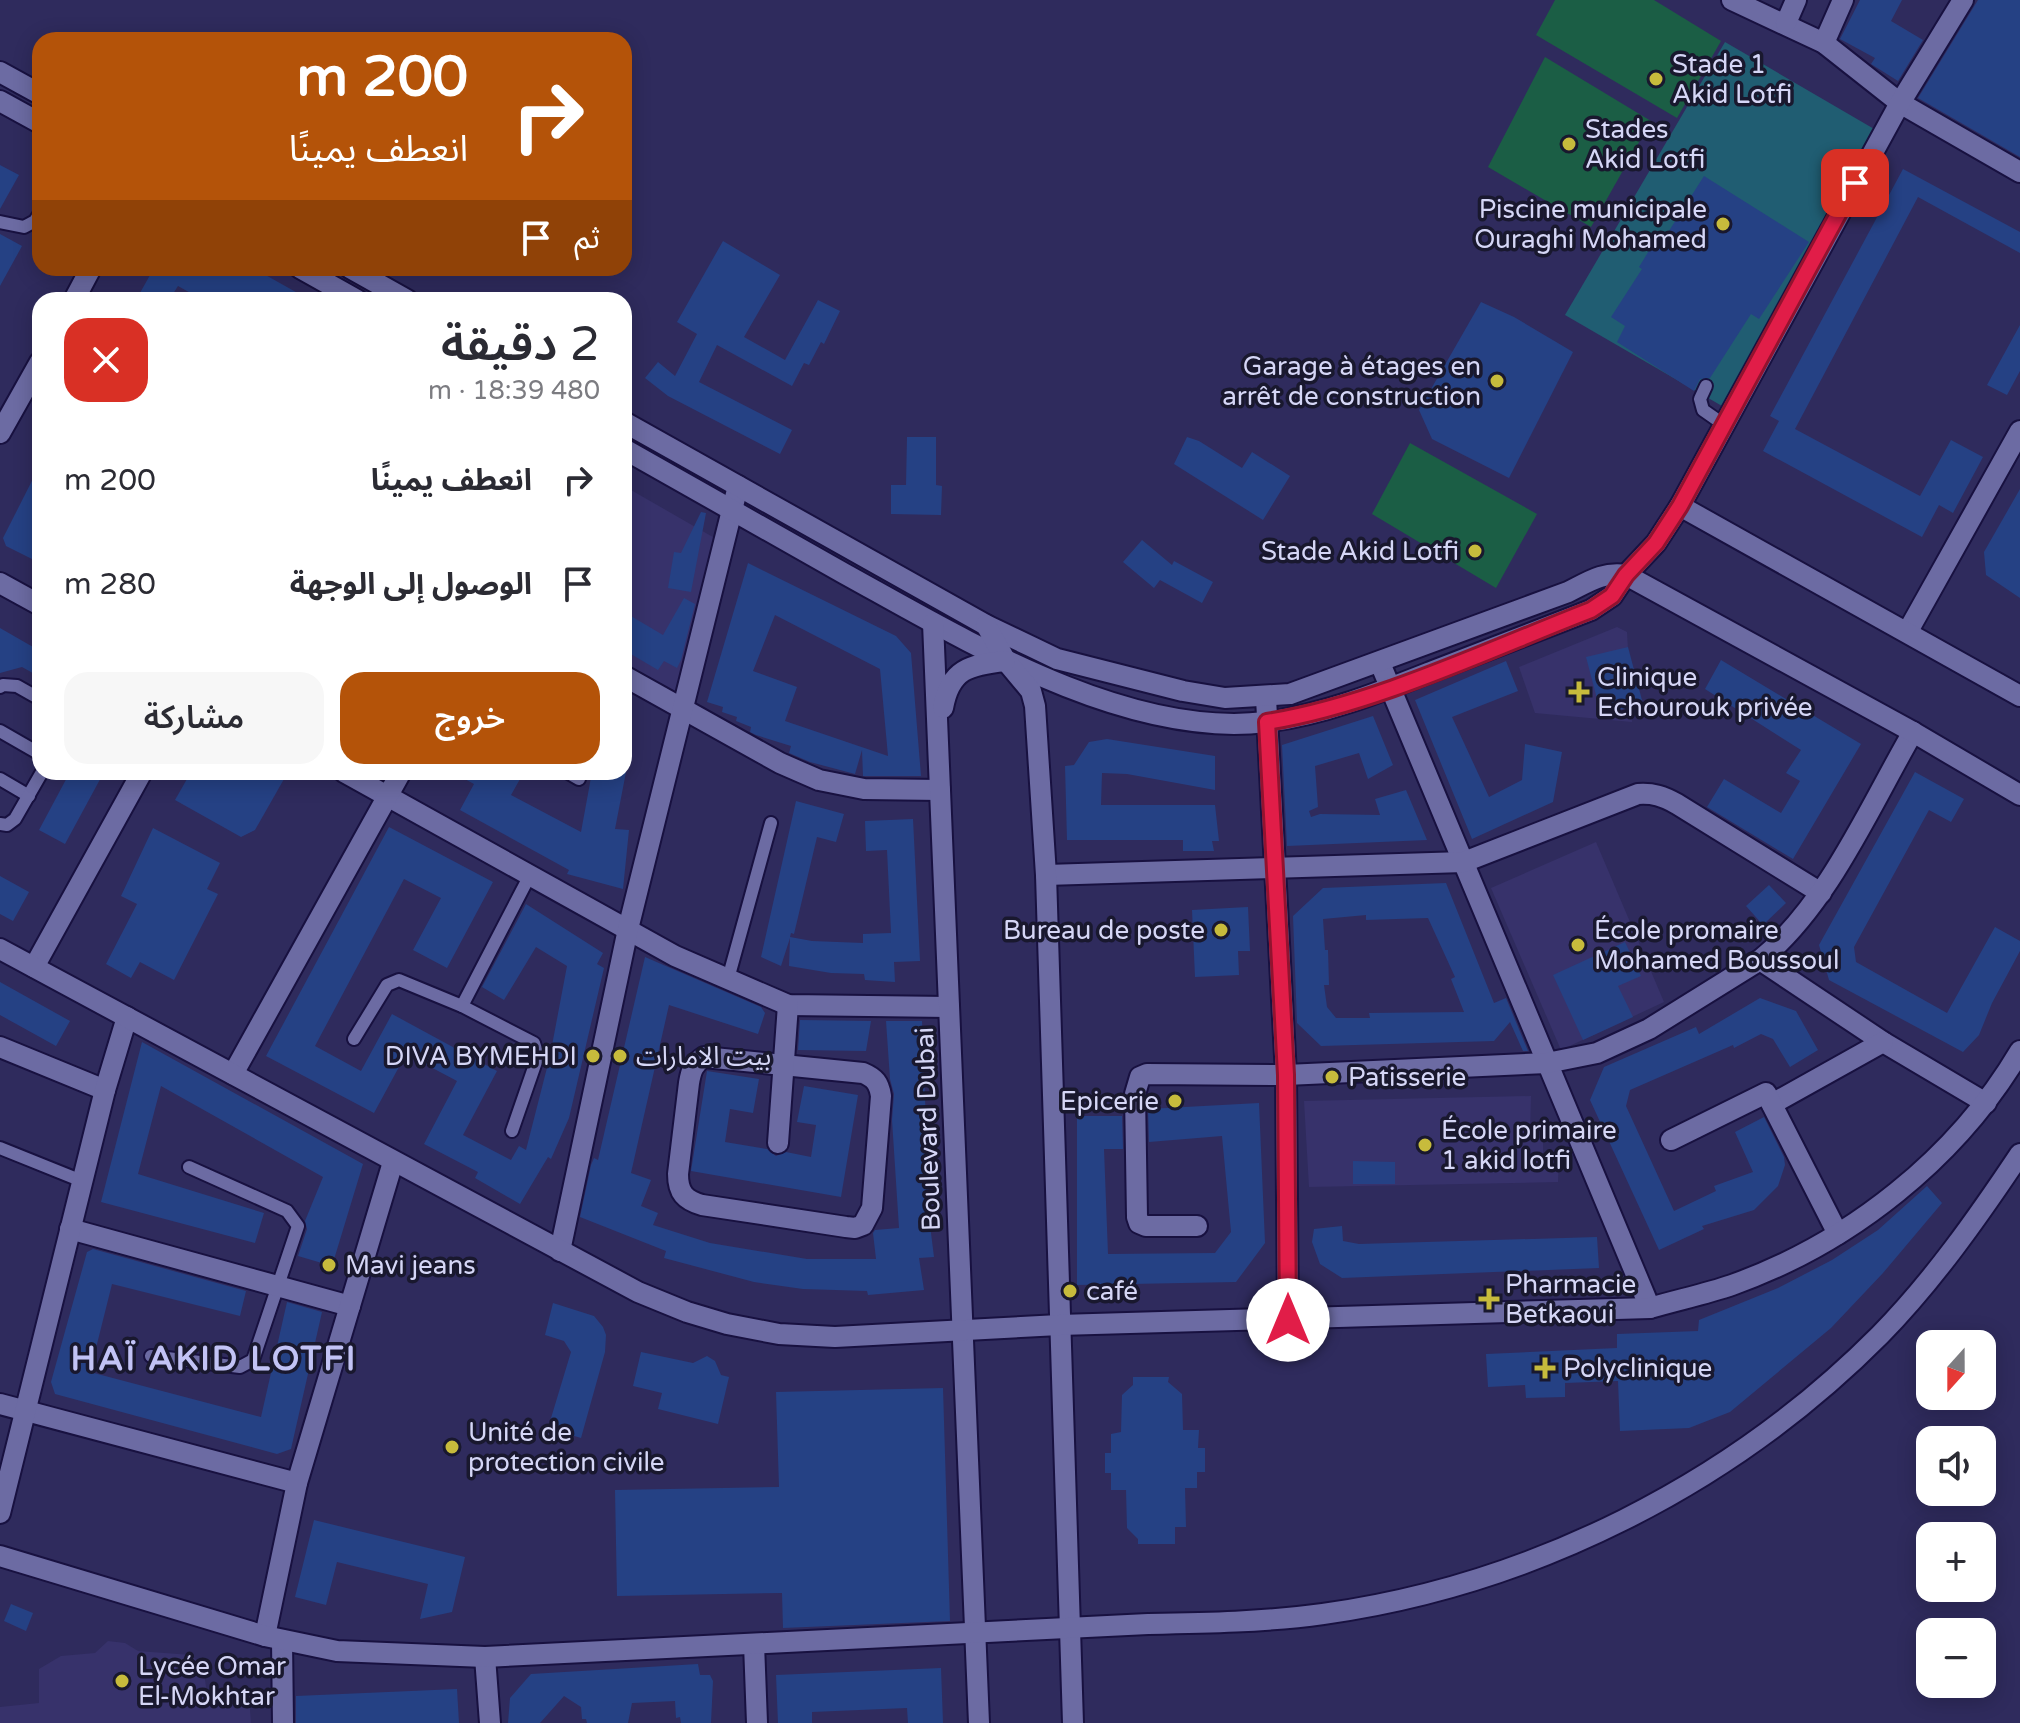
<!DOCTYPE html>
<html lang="ar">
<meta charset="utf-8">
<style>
:root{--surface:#fff;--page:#f7f7f7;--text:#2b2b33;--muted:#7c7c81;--accent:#b45309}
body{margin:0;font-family:"Varela Round","Noto Sans Arabic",sans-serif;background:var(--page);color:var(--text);direction:rtl;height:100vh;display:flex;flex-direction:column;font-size:30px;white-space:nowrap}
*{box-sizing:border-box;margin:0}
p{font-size:26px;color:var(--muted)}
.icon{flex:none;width:44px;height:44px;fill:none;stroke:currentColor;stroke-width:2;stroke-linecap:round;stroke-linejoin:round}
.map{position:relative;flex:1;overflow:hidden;direction:ltr}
.side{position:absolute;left:32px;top:292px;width:600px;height:488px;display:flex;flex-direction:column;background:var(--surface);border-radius:24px;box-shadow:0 4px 20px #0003;direction:rtl}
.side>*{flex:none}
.hud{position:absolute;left:32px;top:32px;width:600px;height:244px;border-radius:24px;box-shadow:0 4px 20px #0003;direction:rtl;background:#b45309;color:#fff;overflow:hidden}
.needle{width:52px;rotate:201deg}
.fabs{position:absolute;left:1916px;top:1330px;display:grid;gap:16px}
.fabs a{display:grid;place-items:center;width:80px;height:80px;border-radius:16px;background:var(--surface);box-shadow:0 4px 20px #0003;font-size:40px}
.pin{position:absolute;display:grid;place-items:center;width:68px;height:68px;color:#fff;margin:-34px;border-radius:16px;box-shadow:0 4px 12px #0006}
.me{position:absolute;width:88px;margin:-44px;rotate:0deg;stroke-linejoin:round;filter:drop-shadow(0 0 6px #0008)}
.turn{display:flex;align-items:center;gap:28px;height:168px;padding:0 32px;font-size:36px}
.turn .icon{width:104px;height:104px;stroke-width:2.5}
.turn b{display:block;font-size:56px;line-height:68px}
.then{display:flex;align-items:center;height:76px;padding:0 32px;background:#0003;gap:16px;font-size:30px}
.round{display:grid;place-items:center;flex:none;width:84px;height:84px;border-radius:24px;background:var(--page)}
.head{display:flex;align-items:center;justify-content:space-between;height:136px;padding:0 32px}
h1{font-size:48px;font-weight:600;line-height:60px}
.button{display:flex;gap:16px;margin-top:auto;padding:16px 32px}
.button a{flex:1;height:92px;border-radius:24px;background:var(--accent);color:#fff;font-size:32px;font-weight:600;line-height:92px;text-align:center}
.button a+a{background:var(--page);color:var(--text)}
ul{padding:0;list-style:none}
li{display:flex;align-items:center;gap:24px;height:104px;padding:0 32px}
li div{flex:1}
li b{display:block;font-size:30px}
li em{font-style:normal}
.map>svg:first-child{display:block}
.built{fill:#37326b}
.green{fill:#1b5e45}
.water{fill:#205d72}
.building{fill:#254184;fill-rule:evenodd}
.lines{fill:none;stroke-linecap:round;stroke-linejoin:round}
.service-casing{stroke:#181140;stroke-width:16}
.minor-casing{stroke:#181140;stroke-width:24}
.tertiary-casing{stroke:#181140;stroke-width:24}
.secondary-casing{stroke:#181140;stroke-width:24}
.service{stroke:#6c6ba3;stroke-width:12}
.minor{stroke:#6c6ba3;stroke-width:20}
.tertiary{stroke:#6c6ba3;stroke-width:20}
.secondary{stroke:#6c6ba3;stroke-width:20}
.route-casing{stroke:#92132f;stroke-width:20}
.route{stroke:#e11d48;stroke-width:14}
.poi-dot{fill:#c7bb3c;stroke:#19182e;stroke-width:3}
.labels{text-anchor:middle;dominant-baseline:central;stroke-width:7;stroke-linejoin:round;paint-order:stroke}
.poi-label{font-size:26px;fill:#d5d6f6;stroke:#19182e;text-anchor:start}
.street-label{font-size:26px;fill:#d5d6f6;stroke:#19182e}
.district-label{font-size:34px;font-weight:bold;letter-spacing:2px;fill:#c2c3f5;stroke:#19182e}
</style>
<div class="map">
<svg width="2020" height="1723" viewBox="0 0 2020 1723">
<rect width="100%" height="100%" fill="#2f2b5d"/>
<g class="built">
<polygon points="624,486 718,540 680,692 664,690 624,667"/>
<polygon points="1617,627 1627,632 1632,722 1535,713 1519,667"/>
<polygon points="1596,842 1664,1002 1561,1050 1491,888"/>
<polygon points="1531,1096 1530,1134 1543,1135 1543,1156 1559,1155 1558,1182 1309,1187 1304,1101"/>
<polygon points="108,1641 125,1643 138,1651 191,1655 203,1667 207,1693 249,1697 251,1723 0,1723 0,1707 39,1703 39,1669 61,1656 95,1653"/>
</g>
<g class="green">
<polygon points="1555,0 1654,0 1721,41 1677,118 1536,35"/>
<polygon points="1545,57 1651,121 1591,227 1488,167"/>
<polygon points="1410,443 1537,514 1496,588 1372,514"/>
</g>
<polygon class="water" points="1725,42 1881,133 1722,406 1565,315"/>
<g class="building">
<polygon points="1860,0 1902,0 1891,21 1923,40 1898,81 1871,64 1875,58 1840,39"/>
<polygon points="1978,0 2020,0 2020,157 1918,98"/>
<polygon points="0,165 19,175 0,209"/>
<polygon points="1903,169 2020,232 2020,253 1918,197 1795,429 1920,496 1951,440 1983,457 1953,513 1939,505 1922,537 1763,451 1779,421 1770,416"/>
<polygon points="1704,176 1809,242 1759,319 1751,314 1710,378 1700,379 1694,391 1617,342 1625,326 1611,317 1642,269 1639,267 1655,241 1660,245"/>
<polygon points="0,234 22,246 0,286"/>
<polygon points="723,241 780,275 744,337 785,360 818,300 840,311 824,344 821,342 809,365 804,363 792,386 717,345 699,382 792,430 780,454 668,396 645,378 658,362 675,376 697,334 677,322"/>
<polygon points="154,268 253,268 310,300 203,300 178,286 169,300 136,300"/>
<polygon points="1481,302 1514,317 1573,352 1509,478 1432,439 1419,410"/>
<polygon points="2020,325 2020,371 2007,395 1987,385"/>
<polygon points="907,437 936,437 936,485 942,486 941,515 891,514 891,485 906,485"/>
<polygon points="1187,437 1199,441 1242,468 1252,452 1290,476 1263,520 1174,464"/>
<polygon points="40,465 40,563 6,546 3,538"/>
<polygon points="2020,489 2020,598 1986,575 1984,552"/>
<polygon points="701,512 706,513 691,592 668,588 674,552 681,553"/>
<polygon points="1142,540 1172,565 1174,561 1213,582 1202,603 1160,580 1154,588 1123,562"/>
<path d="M748 563 896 636 911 653 921 776H863L862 750 855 774 810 762 789 753 791 746 756 735 750 732 751 727 736 721 737 717 722 712 723 707 707 702ZM775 615 880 669 888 756 785 721 797 687 753 671Z"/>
<polygon points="684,598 695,604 681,660 677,668 664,661 658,670 624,650 624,612 663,635"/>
<polygon points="0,628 40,651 40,677 22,667 0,673"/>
<polygon points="1628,647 1643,704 1601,714 1586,657"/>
<polygon points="1721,660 1861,744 1793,859 1707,807 1724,779 1781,813 1800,781 1786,773 1801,750 1705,689"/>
<polygon points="1506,661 1518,691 1452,717 1489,797 1522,780 1525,744 1562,752 1553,802 1472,839 1415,700"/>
<polygon points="1373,716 1393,765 1368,779 1359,753 1315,766 1318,807 1309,811 1311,817 1320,814 1380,815 1375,799 1406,790 1427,840 1287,846 1282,745"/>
<polygon points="1107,739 1215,756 1215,790 1127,774 1102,773 1101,805 1215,805 1219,841 1212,841 1214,851 1183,851 1183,840 1067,840 1065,766 1074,765 1089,742"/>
<polygon points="70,772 104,772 65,844 39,830"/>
<polygon points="191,772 288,772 255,830 241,837 175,800"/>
<polygon points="452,772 524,772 511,795 581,832 592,772 626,772 615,829 629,830 623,889 567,874 569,870 460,810 474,784"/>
<polygon points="1915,772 1964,799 1951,822 1929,810 1854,947 1856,962 1947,1013 1995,927 2020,941 2020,951 1992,1003 1979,1035 1963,1052 1829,980 1819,945"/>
<polygon points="796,801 844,814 836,842 817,837 794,934 791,933 790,937 812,941 863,943 863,934 891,933 887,850 866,851 865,821 913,819 920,961 894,962 895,982 865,980 864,974 831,973 789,966 790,938 781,966 761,957"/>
<polygon points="389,827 493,882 447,968 413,950 441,898 404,879 315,1046 361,1071 392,1014 497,1071 463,1135 511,1160 519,1146 526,1150 550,1056 567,966 536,947 504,1000 482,987 526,904 603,953 597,964 604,968 569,1118 551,1159 548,1157 520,1204 475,1178 478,1172 424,1144 457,1081 406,1054 374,1113 266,1056"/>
<polygon points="153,828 220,863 207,889 218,894 174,980 140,962 131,978 106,964 137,904 121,896"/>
<polygon points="0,876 29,892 13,921 0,914"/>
<path d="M1446 883 1494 1003 1506 998 1528 1051H1523L1510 1022 1494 1041 1321 1046 1297 1023 1293 916 1323 888ZM1366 915V920L1428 918 1455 977 1451 979 1464 1012 1369 1013 1370 1018H1336L1327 1007 1324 985H1329L1328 950H1325L1323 919Z"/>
<polygon points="1769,885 1786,903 1763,925 1746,906"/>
<polygon points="1248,907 1250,951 1238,951 1239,975 1195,977 1192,910"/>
<polygon points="1625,942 1641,976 1618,986 1633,1017 1583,1040 1553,975"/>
<polygon points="645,957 761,1007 765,1013 758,1034 669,1005 631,1173 651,1180 641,1206 658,1213 653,1225 710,1243 807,1259 876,1259 873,1233 875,1230 899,1228 892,1120 894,1094 890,1079 886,1021 922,1021 930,1225 934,1257 919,1258 924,1290 868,1295 867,1291 803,1289 754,1282 664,1258 666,1251 580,1217 591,1165 594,1158 598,1160"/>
<polygon points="0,982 70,1021 56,1046 0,1015"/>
<polygon points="1760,998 1796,1011 1818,1050 1790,1067 1773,1039 1761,1034 1734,1048 1733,1045 1630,1090 1626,1106 1674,1211 1716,1191 1714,1186 1753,1172 1735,1132 1764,1117 1784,1157 1785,1165 1778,1186 1754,1210 1702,1226 1704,1229 1659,1250 1590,1100 1604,1067 1696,1027 1699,1034"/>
<polygon points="800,1020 871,1021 866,1051 798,1050"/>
<polygon points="142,1042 363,1164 332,1266 298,1256 307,1229 305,1221 323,1177 161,1086 138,1174 264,1213 255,1243 101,1202"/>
<polygon points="707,1071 759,1079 753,1113 730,1109 725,1142 767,1149 776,1156 786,1152 811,1157 816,1125 797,1122 804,1086 858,1095 841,1197 691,1171"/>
<polygon points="1259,1103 1265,1243 1236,1282 1077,1285 1077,1116 1122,1116 1123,1149 1104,1149 1108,1254 1215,1253 1231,1232 1222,1136 1149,1142 1148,1109"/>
<polygon points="1353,1161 1395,1162 1395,1184 1353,1184"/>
<polygon points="1927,1186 1942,1203 1883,1273 1831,1328 1730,1412 1689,1428 1620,1431 1618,1381 1565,1383 1565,1397 1526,1398 1525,1385 1488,1387 1486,1354 1617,1348 1617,1334 1698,1331 1699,1320 1778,1288 1832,1260 1878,1230"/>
<polygon points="1342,1226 1343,1241 1359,1244 1597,1237 1599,1268 1342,1278 1320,1264 1312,1242 1314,1229"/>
<polygon points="93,1249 246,1291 240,1316 112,1284 90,1372 261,1417 287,1302 322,1312 291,1449 277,1454 55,1394 51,1382 87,1252"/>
<polygon points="553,1303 594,1316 603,1327 606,1335 605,1352 581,1438 548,1428 571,1352 564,1341 545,1335"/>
<polygon points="641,1352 693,1363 707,1356 715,1361 721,1375 729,1377 718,1424 658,1409 662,1393 633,1386"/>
<polygon points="1133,1377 1169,1377 1168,1382 1182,1394 1183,1430 1199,1430 1198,1448 1205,1448 1205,1472 1197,1472 1197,1488 1185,1488 1186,1527 1175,1527 1175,1544 1138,1544 1138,1539 1127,1528 1126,1490 1111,1490 1111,1473 1105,1473 1105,1453 1111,1453 1111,1434 1121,1432 1122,1395 1133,1385"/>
<polygon points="943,1388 950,1621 783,1628 782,1593 617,1596 615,1490 779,1487 776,1392"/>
<polygon points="314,1520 465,1557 452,1612 420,1619 428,1584 337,1562 326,1605 295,1597"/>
<polygon points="11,1604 33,1613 26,1631 4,1621"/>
<polygon points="698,1664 700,1675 710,1675 713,1681 711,1723 681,1723 680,1717 676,1718 675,1701 632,1703 628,1723 587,1723 586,1719 582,1719 581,1707 564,1696 540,1723 508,1723 510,1698 531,1674"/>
<polygon points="941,1668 943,1723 908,1723 907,1708 812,1712 812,1723 778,1723 776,1675"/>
<polygon points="457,1689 459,1723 296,1723 296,1696"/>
</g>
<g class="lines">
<defs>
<g id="service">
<polyline points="0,222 24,227 35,221 40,213"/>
<polyline points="1706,386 1700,399 1703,410 1723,424"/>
<polyline points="0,687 3,685 17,686 40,699"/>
<polyline points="0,731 40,754"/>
<polyline points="567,772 579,779"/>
<polyline points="0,779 29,796"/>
<polyline points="0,824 7,825 15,819 42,772"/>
<polyline points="728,979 771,823"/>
<polyline points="462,1006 530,875"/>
<polyline points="354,1039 387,985 399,980 462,1006 534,1043 538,1056 512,1131"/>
<polyline points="0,1148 82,1181"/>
<polyline points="151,1356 240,1367 253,1360 298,1226 287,1211 189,1167"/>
</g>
<g id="minor">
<polyline points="1732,0 1824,43 1900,103 2020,172"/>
<polyline points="1786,23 1796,0"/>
<polyline points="1824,43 1843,0"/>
<polyline points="1626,575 1656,543 1680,506 1900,103 1963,0"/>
<polyline points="0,583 40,605"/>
<polyline points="1908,631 2020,431"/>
<polyline points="1380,663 1650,1308"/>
<polyline points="624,676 780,763 819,780 864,789 940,790"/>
<polyline points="1266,698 1286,1075 1288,1320"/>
<polyline points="344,772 675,956 788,1005 949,1007"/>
<path d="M1046 875 1464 862 1638 794C1653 793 1663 796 1677 804L1821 893"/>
<polyline points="1760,960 1883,1042 1986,1103"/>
<polyline points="34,967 142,772"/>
<polyline points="0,1047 105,1090"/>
<path d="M704 1057 863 1073C875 1078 879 1083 881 1096L872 1208 863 1225 855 1228 846 1227 702 1205C685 1200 678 1193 678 1174L689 1083C691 1071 693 1064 704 1057Z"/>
<polyline points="233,1074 401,772"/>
<polyline points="1772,1104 1883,1042"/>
<polyline points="1671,1140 1766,1093 1838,1234"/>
<polyline points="778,1143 788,1005"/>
<path d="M1197 1226H1146L1139 1223 1137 1217 1135 1094 1140 1077 1147 1074 1286 1075 1547 1063 1597 1053 1649 1029 1760 960C1828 905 1870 806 1913 732"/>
<polyline points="70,1229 350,1306"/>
<polyline points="560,1251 628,929 738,486"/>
<polyline points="0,1404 297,1483"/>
<polyline points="0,1513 105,1090 127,1017"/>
<polyline points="265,1636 297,1483 393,1162"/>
<polyline points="282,1640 283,1723"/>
<polyline points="754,1644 757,1723"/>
<polyline points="485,1657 490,1723"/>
</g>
<g id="tertiary">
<polyline points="0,72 40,94"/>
<polyline points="0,101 40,123"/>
<polyline points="300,268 357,300"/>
<polyline points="350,268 407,300"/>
<polyline points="74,300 91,268"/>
<path d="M624 422 986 625 1030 646 1057 659 1183 691 1225 698 1290 694 1568 592C1588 582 1604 571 1626 575L1913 732 2020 795"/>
<polyline points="0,433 40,362"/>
<path d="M624 449C698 491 771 532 845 574 963 639 1126 739 1266 722 1323 715 1380 692 1433 671 1486 651 1538 630 1591 610L1612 596 1626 575"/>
<polyline points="1680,506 2020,696"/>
<polyline points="933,623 979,1723"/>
<polyline points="986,625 1006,661 1031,691 1035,706 1046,875 1073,1723"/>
<path d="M943 708C950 669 969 665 1005 661"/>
</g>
<g id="secondary">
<path d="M0 949 638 1292 687 1312 727 1324 779 1334 835 1337 1059 1325 1650 1308C1677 1300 1706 1294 1732 1285 1850 1243 1957 1158 2020 1051"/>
<path d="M0 1556 265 1636 337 1651 485 1657 1148 1624C1206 1623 1265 1622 1323 1614 1531 1585 1731 1485 1880 1335 1933 1281 1978 1217 2020 1154"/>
</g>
</defs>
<use href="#service" class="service-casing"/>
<use href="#minor" class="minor-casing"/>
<use href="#tertiary" class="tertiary-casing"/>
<use href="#secondary" class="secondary-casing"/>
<use href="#service" class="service"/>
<use href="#minor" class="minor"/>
<use href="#tertiary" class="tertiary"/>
<use href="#secondary" class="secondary"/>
</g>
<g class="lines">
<defs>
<path id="route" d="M1288 1320 1286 1075 1267 722C1374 705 1490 649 1591 610L1612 596 1626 575 1656 543 1680 506 1855 183"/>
</defs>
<use href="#route" class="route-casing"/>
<use href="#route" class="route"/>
</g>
<g class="poi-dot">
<circle cx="1656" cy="79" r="8"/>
<circle cx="1569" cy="144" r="8"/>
<circle cx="1723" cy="224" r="8"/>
<circle cx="1497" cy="381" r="8"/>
<circle cx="1475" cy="551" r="8"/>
<path d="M1575 680h8v8h8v8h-8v8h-8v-8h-8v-8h8z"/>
<circle cx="1221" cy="930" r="8"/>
<circle cx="1578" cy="945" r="8"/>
<circle cx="593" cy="1056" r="8"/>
<circle cx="620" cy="1056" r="8"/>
<circle cx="1332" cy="1077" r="8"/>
<circle cx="1175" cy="1101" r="8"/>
<circle cx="1425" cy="1145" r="8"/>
<circle cx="329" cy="1265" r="8"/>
<circle cx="1070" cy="1291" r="8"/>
<path d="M1485 1287h8v8h8v8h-8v8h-8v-8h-8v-8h8z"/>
<path d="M1541 1356h8v8h8v8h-8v8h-8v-8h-8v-8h8z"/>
<circle cx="452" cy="1447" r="8"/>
<circle cx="122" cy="1681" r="8"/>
</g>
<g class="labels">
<g class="poi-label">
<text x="1672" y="64">Stade 1<tspan x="1672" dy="30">Akid Lotfi</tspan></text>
<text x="1585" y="129">Stades<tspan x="1585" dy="30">Akid Lotfi</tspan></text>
<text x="1707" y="209" text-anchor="end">Piscine municipale<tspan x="1707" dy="30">Ouraghi Mohamed</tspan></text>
<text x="1481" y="366" text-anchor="end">Garage à étages en<tspan x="1481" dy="30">arrêt de construction</tspan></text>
<text x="1459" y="551" text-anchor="end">Stade Akid Lotfi</text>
<text x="1597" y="677">Clinique<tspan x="1597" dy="30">Echourouk privée</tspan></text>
<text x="1205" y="930" text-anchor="end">Bureau de poste</text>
<text x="1594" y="930">École promaire<tspan x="1594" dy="30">Mohamed Boussoul</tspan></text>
<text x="577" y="1056" text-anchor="end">DIVA BYMEHDI</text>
<text x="636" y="1056">بيت الامارات</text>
<text x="1348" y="1077">Patisserie</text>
<text x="1159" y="1101" text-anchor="end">Epicerie</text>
<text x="1441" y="1130">École primaire<tspan x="1441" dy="30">1 akid lotfi</tspan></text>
<text x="345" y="1265">Mavi jeans</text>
<text x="1505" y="1284">Pharmacie<tspan x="1505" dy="30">Betkaoui</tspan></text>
<text x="1086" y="1291">café</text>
<text x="1563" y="1368">Polyclinique</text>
<text x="468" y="1432">Unité de<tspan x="468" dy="30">protection civile</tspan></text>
<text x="138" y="1666">Lycée Omar<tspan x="138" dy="30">El-Mokhtar</tspan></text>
</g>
<g class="street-label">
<text transform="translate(928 1129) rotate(-92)">Boulevard Dubai</text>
</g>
<g class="district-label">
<text x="214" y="1359">HAÏ AKID LOTFI</text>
</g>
</g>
</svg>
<div class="fabs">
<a><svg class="needle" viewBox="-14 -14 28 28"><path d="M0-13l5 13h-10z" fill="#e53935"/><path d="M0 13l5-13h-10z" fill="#7c7c81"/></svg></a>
<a><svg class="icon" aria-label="sound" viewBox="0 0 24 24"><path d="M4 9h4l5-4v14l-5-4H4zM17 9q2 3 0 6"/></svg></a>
<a>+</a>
<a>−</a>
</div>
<div class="pin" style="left:1855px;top:183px;background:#d93025"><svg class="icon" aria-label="arrive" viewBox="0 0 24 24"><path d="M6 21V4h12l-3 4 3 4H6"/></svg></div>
<svg class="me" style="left:1288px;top:1320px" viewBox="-20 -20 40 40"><circle r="19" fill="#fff"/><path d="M0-13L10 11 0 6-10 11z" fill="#e11d48"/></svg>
<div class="hud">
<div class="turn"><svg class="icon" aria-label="right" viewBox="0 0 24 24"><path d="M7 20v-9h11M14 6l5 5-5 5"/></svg><div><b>200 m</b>انعطف يمينًا</div></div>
<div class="then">ثم<svg class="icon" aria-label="arrive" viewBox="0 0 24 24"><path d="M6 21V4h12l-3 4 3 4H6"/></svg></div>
</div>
<section class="side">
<div class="head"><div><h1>2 دقيقة</h1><p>480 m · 18:39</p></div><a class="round" style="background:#d93025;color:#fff"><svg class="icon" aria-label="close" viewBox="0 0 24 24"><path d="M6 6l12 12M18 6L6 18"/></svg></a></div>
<ul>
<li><svg class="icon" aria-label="right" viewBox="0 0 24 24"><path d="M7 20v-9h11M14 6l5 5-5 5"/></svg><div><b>انعطف يمينًا</b></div><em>200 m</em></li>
<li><svg class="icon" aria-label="arrive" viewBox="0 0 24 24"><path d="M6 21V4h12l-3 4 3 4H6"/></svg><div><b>الوصول إلى الوجهة</b></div><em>280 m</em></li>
</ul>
<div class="button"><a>خروج</a><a>مشاركة</a></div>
</section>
</div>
